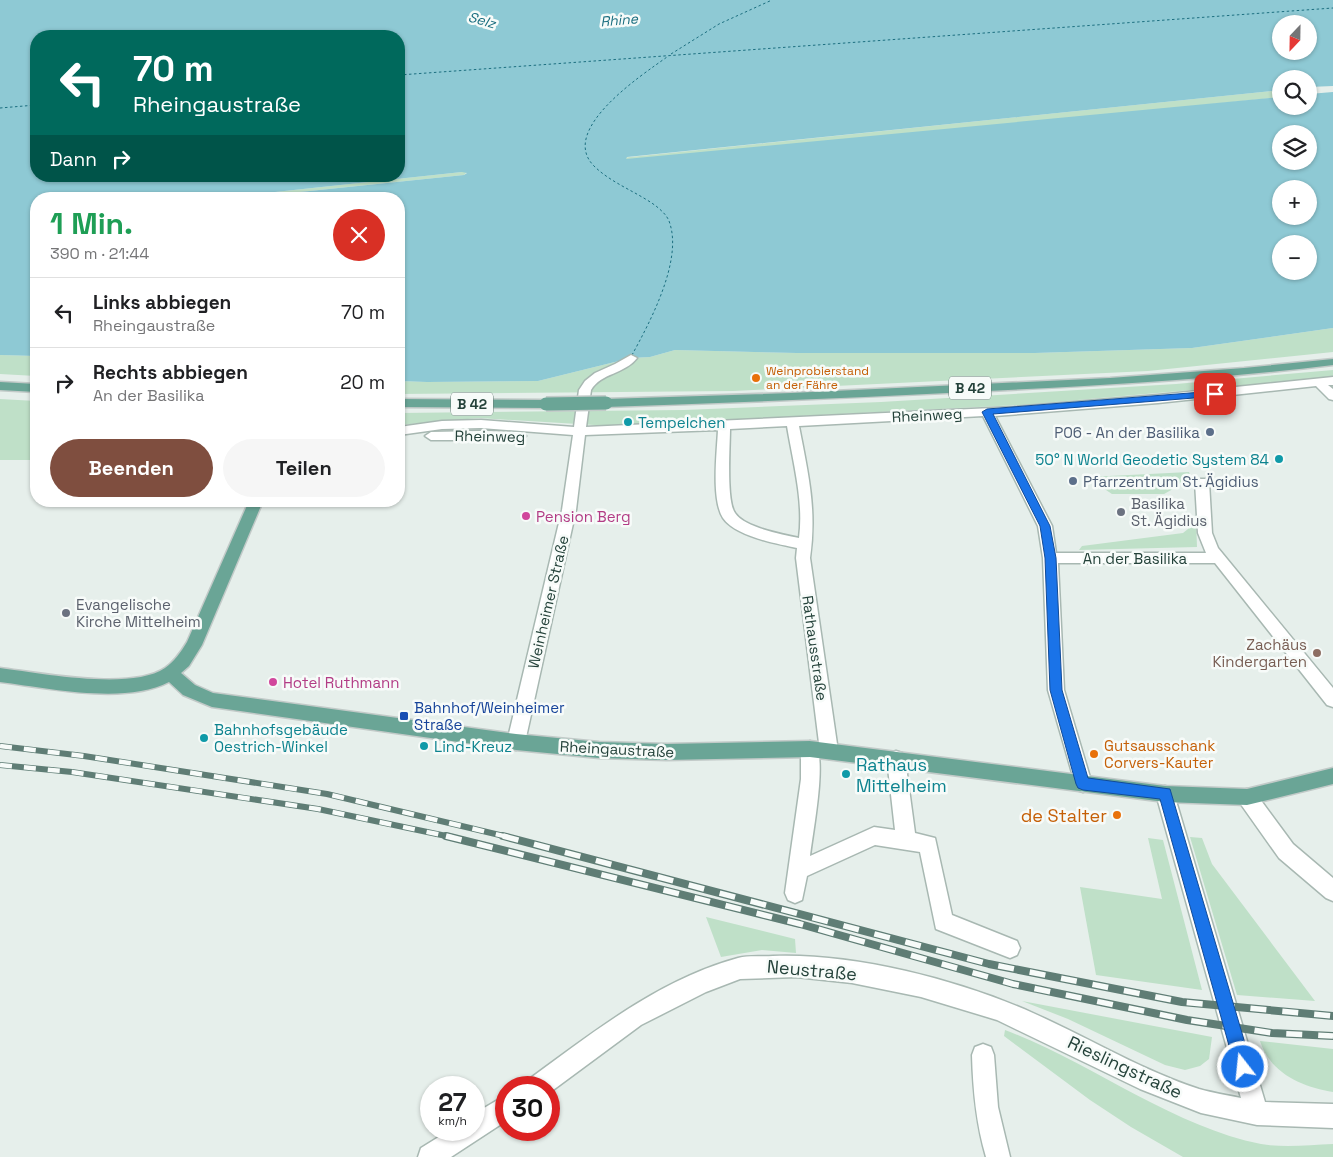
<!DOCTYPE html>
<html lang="de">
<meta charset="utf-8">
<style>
:root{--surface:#fff;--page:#f6f6f6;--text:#202124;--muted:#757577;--line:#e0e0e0;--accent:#7f4e3f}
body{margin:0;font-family:"Space Grotesk",sans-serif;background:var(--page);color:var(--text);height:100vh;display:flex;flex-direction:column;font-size:19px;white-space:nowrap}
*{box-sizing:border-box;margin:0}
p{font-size:16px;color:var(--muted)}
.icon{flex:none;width:28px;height:28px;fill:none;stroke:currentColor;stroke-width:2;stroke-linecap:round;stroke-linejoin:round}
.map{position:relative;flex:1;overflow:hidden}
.side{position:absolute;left:30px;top:192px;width:375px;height:315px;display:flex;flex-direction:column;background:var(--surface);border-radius:20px;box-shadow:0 1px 4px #0004}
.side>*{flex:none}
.banner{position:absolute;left:30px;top:30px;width:375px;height:152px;border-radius:20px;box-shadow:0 1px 4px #0004;background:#00695c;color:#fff;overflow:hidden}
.needle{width:32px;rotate:202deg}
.controls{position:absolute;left:1272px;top:15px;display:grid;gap:10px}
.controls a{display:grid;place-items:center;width:45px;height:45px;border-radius:50%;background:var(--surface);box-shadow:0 1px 4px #0004;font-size:25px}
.speed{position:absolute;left:420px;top:1076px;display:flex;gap:10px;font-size:25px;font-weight:700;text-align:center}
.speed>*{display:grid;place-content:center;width:65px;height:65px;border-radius:50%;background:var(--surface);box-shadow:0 1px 4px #0004;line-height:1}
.speed small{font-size:12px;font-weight:400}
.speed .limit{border:8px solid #d22;background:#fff;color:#111}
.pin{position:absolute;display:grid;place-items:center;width:42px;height:42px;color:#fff;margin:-21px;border-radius:10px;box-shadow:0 2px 8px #0006}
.me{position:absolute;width:55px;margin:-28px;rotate:344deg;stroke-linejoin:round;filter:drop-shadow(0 0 4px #0008)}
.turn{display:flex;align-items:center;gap:18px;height:105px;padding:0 20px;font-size:22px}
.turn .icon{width:65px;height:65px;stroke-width:2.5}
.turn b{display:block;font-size:35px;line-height:42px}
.then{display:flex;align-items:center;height:48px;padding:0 20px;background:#0003;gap:10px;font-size:19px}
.round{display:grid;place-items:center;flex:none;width:52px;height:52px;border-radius:26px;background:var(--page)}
.headline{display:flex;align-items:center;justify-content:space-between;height:85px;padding:0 20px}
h1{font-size:30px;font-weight:700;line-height:38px;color:#1e9e55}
.button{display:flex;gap:10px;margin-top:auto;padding:10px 20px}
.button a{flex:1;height:58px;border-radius:30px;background:var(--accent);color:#fff;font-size:20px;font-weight:700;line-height:58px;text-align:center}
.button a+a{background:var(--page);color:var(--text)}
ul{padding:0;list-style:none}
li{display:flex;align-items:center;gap:15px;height:70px;padding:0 20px;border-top:1px solid var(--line)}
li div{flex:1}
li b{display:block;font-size:19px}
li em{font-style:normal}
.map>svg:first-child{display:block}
.green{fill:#bfe0c8}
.water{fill:#8ec9d4;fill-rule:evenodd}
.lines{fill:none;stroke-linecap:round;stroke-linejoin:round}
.ferry{stroke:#1c6f80;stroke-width:1;stroke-dasharray:2.5 2.5;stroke-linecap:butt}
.minor-casing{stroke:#a8b8b2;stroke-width:3}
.major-casing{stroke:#c2cac8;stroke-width:3}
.minor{fill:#fff;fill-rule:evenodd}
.major{fill:#6aa596;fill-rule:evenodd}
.rail-far1-casing{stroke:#5f7d75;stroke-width:6}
.rail-casing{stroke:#5f7d75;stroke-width:8}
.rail-far1{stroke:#f7fbf9;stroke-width:4.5;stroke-dasharray:12;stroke-linecap:butt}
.rail{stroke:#f7fbf9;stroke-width:5.5;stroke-dasharray:16;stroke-linecap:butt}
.major-bridge-casing{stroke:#c2cac8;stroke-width:16;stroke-linecap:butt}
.major-bridge{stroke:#6aa596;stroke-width:13}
.route{fill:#1a73e8;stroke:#114b97}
.food-dot{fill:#e8710a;stroke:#f7fbf9;stroke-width:2}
.culture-dot{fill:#0f9aa8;stroke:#f7fbf9;stroke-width:2}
.service-dot{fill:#5c6f8a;stroke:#f7fbf9;stroke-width:2}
.worship-dot{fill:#6b7280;stroke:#f7fbf9;stroke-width:2}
.hotel-dot{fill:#d1479c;stroke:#f7fbf9;stroke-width:2}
.education-dot{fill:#8d6e63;stroke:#f7fbf9;stroke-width:2}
.transit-dot{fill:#1a4fb4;stroke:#f7fbf9;stroke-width:2}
.labels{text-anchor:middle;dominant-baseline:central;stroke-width:5;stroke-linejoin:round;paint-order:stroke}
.far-food-label{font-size:12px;fill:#c56008;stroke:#f7fbf9;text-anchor:start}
.far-water-label{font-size:14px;font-style:italic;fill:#1c6f80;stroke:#f7fbf9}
.shield{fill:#f7fbf9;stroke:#637a73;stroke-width:1}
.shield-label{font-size:14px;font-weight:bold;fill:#24423a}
.street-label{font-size:15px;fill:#24423a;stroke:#f7fbf9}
.culture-label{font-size:15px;fill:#0d838f;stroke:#f7fbf9;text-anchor:start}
.service-label{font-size:15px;fill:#4e5e75;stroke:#f7fbf9;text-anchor:end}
.worship-label{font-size:15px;fill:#5b616d;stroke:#f7fbf9;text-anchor:start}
.hotel-label{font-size:15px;fill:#b23c85;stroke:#f7fbf9;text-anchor:start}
.education-label{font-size:15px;fill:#785e54;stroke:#f7fbf9;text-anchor:end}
.transit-label{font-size:15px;fill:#164399;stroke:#f7fbf9;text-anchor:start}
.food-label{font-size:15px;fill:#c56008;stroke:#f7fbf9;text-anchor:start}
.near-culture-label{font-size:18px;fill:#0d838f;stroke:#f7fbf9;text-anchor:start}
.near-food-label{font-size:18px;fill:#c56008;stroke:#f7fbf9;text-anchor:end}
.near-street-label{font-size:18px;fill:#24423a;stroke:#f7fbf9}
</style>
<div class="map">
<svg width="1333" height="1157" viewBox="0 0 1333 1157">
<rect width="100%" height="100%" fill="#e6efeb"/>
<g class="green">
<polygon points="1281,90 1281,97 626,164 621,158"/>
<polygon points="462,172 467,172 464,175 232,199 210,199"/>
<polygon points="1333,328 1333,352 1148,371 733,391 399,394 399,381 427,382 538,381 631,358 650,357 675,350 797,353 1035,353 1192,348"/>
<polygon points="0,355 36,356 36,376 0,374"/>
<polygon points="1333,370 1333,376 1306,380 1020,405 801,416 627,427 479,418 399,425 399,413 684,410 881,402 1176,384"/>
<polygon points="0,399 36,401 36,460 0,460"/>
<polygon points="1189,472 1190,475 1173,489 1164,494 1112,494 1103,488 1095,488 1089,477"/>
<polygon points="1182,514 1196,519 1197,547 1079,550 1082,546 1183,533 1188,529 1189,525"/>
<polygon points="1190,837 1202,838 1212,864 1315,1001 1237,995"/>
<polygon points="1148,838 1163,840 1202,990 1096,975 1080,887 1162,899"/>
<polygon points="706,917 795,939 796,953 762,950 721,957"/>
<polygon points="1022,1001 1212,1037 1209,1059 1200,1066 1185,1070 1165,1065 1068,1019"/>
<path d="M1005 1030C1090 1062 1173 1127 1261 1144 1284 1148 1309 1145 1333 1144V1157H1183L1131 1127 1090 1100 1004 1036Z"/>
<path d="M1260 1041 1333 1049V1092C1302 1087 1270 1073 1260 1041Z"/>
</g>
<path class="water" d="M0 0H1333V86L1309 87V79H1281V90L627 157 626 159 1281 97V106H1309V94L1333 92V328L1192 348 1035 353H797L675 350 650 357 631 358 538 381 427 382 399 381V199H232L464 175 467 173 462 172 210 199H36V356L0 355ZM1281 24H1309V51H1281ZM36 36H399V176H36ZM1281 134H1309V161H1281ZM1281 189H1309V216H1281ZM1281 244H1309V271H1281Z"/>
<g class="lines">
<g class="ferry">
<polyline points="671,54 719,24 772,0"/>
<polyline points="399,75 1333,8"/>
<polyline points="0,108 36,105"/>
<path d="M632 355C650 322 682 262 670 224 668 216 662 211 656 206 637 192 611 183 594 166 558 130 642 75 667 57"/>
</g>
<defs>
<g id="minor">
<path d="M631 355 637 358C625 374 601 373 591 390L586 427 1014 407 1158 395 1333 377V385H1328L1333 389V400L1329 399 1316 386 1158 403 995 416 1052 526 1056 553H1206L1198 533 1195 482 1197 479H1207L1209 482 1212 533 1218 548 1333 688V707L1327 705 1215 563H1058L1064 690 1092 784 1089 790 1083 792 1077 790 1048 690 1043 558 1038 526 983 416 799 426C808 473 817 509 810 558L838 751 835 756 829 759 823 756 820 751 796 558 797 548C777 544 735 536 723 518 711 499 717 452 718 430L585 435 576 510 525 742 522 747 516 750 510 747 507 742 562 510 573 435 481 428 442 429 399 435V427L442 421 481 420 574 427 579 390 585 381 595 373 615 364ZM787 426C793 462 804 502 799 538 782 534 745 528 735 513 726 501 730 445 730 429Z"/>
<polygon points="481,431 520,432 526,436 520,440 431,440 425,436 431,432"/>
<path d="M810 741 816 744C826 765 813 830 810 856L874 827 895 830 887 759 890 753 896 751 902 753 905 759 915 833 935 838 952 915 1017 941 1020 948 1017 955 1010 958 936 929 920 852 875 845 807 876 802 900 795 903 788 900 785 893 801 779V749L804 744Z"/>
<path d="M1165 786 1172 788 1174 794 1265 1102 1333 1104V1128L1257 1125 1201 1113 1140 1089 997 1020 921 997 852 983 796 977 740 979 706 992 641 1025 549 1093V1088H525L528 1080C592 1033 660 979 738 958 749 955 762 957 773 956 855 953 959 980 1033 1013 1089 1038 1141 1070 1199 1089 1213 1093 1227 1095 1241 1098L1156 794 1158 788Z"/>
<polygon points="1247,789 1254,791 1293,844 1333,878 1333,901 1326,898 1279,858 1240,803 1238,797 1240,791"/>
<path d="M983 1044 991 1047 994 1055 998 1107 1010 1157H986C976 1123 973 1090 972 1055L975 1047Z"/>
<polygon points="506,1095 506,1121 451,1157 418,1157 421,1148 450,1130 474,1130 474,1114"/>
</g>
<g id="major">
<path d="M1333 359V365C1212 380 1090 386 968 392 847 398 727 403 606 407L600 403 606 399 791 393 1110 378 1244 368Z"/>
<polygon points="0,382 36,384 36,392 0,390"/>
<polygon points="399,399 546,400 552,404 546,408 399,407"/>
<path d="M249 501H263L202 645 189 666 181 673 195 685 213 693 516 734 599 742 667 744 810 741 1165 786 1247 789 1333 768V784L1247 805 1165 802 810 757 667 760 599 758 516 750 212 707 183 695 169 682C125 705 48 688 0 682V668C40 673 131 691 165 668 174 662 181 652 187 642Z"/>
</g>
</defs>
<use href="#minor" class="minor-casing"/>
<use href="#major" class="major-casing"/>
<use href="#minor" class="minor"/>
<use href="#major" class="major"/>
<defs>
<g id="rail-far1">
<polyline points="0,746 84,756 327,794 508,837"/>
<polyline points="0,765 72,772 318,809 451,837"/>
</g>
<g id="rail">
<polyline points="446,836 800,924 1013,984 1187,1020 1272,1033 1333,1036"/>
<polyline points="503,836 989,964 1182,1002 1333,1016"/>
</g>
</defs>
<use href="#rail-far1" class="rail-far1-casing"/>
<use href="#rail" class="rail-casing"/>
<use href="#rail-far1" class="rail-far1"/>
<use href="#rail" class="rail"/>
<defs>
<polyline id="major-bridge" points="546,404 606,403"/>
</defs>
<use href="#major-bridge" class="major-bridge-casing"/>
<use href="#major-bridge" class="major-bridge"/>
</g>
<polygon class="route" points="1215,391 1220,394 1219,396 993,414 1050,526 1056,558 1062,690 1088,778 1170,789 1252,1067 1249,1073 1243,1075 1237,1073 1235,1067 1160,799 1083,790 1078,788 1076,784 1050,690 1045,558 1040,526 982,412 987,409"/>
<g class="food-dot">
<circle cx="756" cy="378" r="5"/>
<circle cx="1094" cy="754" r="5"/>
<circle cx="1117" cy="815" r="5"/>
</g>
<g class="culture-dot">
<circle cx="628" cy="422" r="5"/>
<circle cx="1279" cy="459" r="5"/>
<circle cx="204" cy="738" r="5"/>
<circle cx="424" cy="746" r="5"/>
<circle cx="846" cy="774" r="5"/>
</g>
<g class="service-dot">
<circle cx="1210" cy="432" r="5"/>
<circle cx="1073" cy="481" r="5"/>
</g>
<g class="worship-dot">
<circle cx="1121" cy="512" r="5"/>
<circle cx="66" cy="613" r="5"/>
</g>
<g class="hotel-dot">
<circle cx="526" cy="516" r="5"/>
<circle cx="273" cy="682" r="5"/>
</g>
<circle class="education-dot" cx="1317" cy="653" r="5"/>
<rect class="transit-dot" x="399" y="711" width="10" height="10" rx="2.5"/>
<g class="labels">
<g class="far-food-label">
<text x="766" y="371">Weinprobierstand<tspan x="766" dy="14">an der Fähre</tspan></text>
</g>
<g class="far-water-label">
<text transform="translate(482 20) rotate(16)">Selz</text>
<text transform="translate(619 20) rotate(-5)">Rhine</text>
</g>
<g class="shield">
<rect x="949" y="376.5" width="42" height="23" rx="4"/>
<rect x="451" y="392.5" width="42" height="23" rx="4"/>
</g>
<g class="shield-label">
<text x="970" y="388">B 42</text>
<text x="472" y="404">B 42</text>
</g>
<g class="street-label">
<text transform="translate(927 415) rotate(-3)">Rheinweg</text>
<text transform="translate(490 436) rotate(1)">Rheinweg</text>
<text x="1135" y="558">An der Basilika</text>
<text transform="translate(548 602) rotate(-77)">Weinheimer Straße</text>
<text transform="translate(815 648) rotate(82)">Rathausstraße</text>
<text transform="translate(617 749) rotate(3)">Rheingaustraße</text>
</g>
<g class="culture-label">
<text x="638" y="422">Tempelchen</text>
<text x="1269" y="459" text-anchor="end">50° N World Geodetic System 84</text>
<text x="214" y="729">Bahnhofsgebäude<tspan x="214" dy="17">Oestrich-Winkel</tspan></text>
<text x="434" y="746">Lind-Kreuz</text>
</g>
<g class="service-label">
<text x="1200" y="432">P06 - An der Basilika</text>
<text x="1083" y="481" text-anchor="start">Pfarrzentrum St. Ägidius</text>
</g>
<g class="worship-label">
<text x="1131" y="503">Basilika<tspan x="1131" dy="17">St. Ägidius</tspan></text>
<text x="76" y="604">Evangelische<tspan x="76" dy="17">Kirche Mittelheim</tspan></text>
</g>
<g class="hotel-label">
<text x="536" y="516">Pension Berg</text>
<text x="283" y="682">Hotel Ruthmann</text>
</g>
<g class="education-label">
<text x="1307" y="644">Zachäus<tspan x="1307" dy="17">Kindergarten</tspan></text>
</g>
<g class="transit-label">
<text x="414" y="707">Bahnhof/Weinheimer<tspan x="414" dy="17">Straße</tspan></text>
</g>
<g class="food-label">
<text x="1104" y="745">Gutsausschank<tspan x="1104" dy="17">Corvers-Kauter</tspan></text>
</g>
<g class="near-culture-label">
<text x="856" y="764">Rathaus<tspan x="856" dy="21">Mittelheim</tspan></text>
</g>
<g class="near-food-label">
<text x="1107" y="815">de Stalter</text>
</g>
<g class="near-street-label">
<text transform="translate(812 970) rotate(5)">Neustraße</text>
<text transform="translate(1125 1067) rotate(25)">Rieslingstraße</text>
</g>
</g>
</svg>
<div class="controls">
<a><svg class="needle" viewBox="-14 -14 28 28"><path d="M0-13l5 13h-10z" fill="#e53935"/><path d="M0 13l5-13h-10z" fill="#757577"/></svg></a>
<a><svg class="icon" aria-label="search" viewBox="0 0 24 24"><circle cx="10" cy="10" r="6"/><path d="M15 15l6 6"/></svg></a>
<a><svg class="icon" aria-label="layers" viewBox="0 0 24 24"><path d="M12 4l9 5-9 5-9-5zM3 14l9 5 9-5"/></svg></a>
<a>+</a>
<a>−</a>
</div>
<div class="speed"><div>27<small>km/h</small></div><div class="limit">30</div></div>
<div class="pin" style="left:1215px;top:394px;background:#d93025"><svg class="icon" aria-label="arrive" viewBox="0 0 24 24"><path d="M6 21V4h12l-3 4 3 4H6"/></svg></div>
<svg class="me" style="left:1243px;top:1067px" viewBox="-20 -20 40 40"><circle r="17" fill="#1a73e8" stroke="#fff" stroke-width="3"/><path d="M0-11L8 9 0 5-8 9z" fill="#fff"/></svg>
<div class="banner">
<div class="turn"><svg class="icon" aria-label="left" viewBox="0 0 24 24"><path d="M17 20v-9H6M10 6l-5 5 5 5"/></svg><div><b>70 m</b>Rheingaustraße</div></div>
<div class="then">Dann<svg class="icon" aria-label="right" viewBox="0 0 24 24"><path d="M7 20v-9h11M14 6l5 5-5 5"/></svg></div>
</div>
<section class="side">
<div class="headline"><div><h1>1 Min.</h1><p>390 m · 21:44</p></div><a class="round" style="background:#d93025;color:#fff"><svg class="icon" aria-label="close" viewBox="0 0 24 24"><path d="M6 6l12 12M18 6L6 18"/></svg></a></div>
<ul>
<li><svg class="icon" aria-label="left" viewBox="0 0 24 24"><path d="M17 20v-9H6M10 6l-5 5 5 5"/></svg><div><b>Links abbiegen</b><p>Rheingaustraße</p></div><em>70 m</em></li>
<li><svg class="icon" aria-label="right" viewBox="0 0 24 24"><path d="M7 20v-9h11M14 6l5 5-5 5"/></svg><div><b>Rechts abbiegen</b><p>An der Basilika</p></div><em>20 m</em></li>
</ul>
<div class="button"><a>Beenden</a><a>Teilen</a></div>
</section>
</div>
